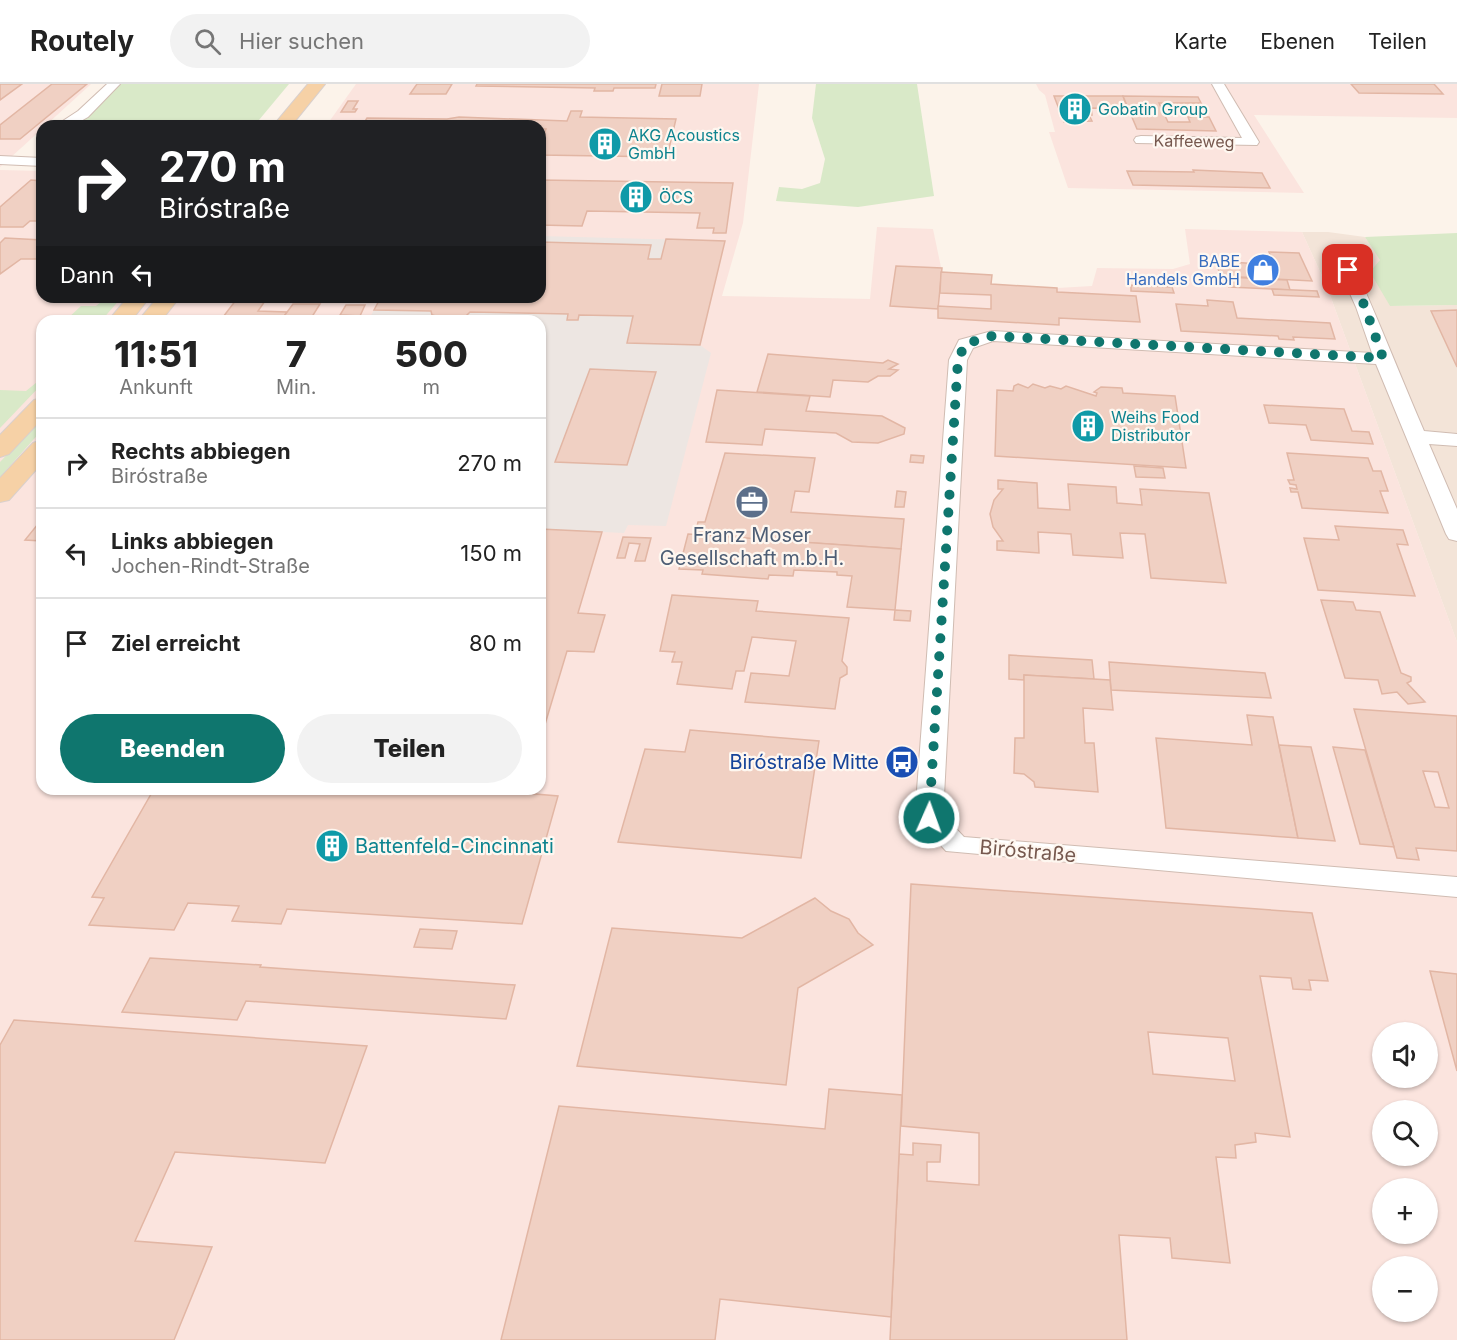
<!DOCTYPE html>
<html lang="de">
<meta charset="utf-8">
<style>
:root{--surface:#fff;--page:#f2f2f2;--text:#222;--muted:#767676;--line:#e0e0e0;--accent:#0f766e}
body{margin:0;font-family:Inter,sans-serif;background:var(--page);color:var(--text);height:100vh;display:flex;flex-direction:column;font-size:22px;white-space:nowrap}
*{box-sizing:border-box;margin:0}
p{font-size:20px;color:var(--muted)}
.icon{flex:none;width:33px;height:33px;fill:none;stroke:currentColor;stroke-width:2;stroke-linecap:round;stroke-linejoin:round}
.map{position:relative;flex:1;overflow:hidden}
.details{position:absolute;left:36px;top:231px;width:510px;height:480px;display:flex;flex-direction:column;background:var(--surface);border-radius:18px;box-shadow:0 2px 4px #0004}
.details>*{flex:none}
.banner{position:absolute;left:36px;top:36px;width:510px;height:183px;border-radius:18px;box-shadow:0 2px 4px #0004;background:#202124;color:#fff;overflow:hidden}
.buttons{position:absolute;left:1372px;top:938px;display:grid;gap:12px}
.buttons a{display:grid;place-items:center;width:66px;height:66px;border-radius:50%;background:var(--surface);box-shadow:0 2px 4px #0004;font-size:30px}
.pin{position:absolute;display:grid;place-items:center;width:51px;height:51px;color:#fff;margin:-26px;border-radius:12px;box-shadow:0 3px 9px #0006}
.me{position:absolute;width:66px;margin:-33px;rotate:2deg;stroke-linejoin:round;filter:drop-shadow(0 0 4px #0008)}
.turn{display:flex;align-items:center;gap:21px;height:126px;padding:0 24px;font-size:27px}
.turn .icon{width:78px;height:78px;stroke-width:2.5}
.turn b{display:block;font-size:42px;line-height:51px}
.then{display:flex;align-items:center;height:57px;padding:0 24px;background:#0003;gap:12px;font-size:22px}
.eta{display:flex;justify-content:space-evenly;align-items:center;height:102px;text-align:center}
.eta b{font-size:36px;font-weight:800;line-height:42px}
.primary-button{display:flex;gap:12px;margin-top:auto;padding:12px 24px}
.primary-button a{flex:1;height:69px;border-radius:36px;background:var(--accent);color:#fff;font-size:24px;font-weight:800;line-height:69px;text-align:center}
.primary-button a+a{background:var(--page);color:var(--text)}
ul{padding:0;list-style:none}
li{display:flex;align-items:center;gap:18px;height:90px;padding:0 24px;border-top:2px solid var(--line)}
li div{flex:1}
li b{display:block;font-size:22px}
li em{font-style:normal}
header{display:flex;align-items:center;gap:36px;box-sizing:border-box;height:84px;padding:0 30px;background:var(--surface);border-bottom:2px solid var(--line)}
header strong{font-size:28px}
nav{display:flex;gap:33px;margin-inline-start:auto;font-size:21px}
.search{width:420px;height:54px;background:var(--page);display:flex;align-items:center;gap:15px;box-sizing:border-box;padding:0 21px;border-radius:33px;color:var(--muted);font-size:22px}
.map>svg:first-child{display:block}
.residential{fill:#f3e4d8}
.commercial{fill:#fbe4de;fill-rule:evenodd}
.industrial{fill:#ede6e2}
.green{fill:#d9e9c8}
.building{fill:#f0d0c3;stroke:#e2b6a4;stroke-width:1.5;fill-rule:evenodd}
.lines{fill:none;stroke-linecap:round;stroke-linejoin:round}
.minor-casing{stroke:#d0bcb2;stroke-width:2}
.major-casing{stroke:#d9d0cd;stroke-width:2}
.minor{fill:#fff;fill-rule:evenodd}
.major{fill:#f6d1a6;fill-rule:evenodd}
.route{stroke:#0f766e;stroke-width:10;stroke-dasharray:0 18}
.labels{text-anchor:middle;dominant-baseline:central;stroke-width:4.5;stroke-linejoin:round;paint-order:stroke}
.far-culture-label{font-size:16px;fill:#0d838f;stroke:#fef7f0;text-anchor:start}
.far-street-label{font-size:16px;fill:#76584e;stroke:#fef7f0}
.far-shop-label{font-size:16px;fill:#366cbe;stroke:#fef7f0;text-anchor:end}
.service-label{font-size:20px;fill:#4e5e75;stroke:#fef7f0}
.transit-label{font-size:20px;fill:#164399;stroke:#fef7f0;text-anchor:end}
.culture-label{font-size:20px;fill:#0d838f;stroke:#fef7f0;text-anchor:start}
.street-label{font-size:20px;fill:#76584e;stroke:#fef7f0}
</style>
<header>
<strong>Routely</strong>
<div class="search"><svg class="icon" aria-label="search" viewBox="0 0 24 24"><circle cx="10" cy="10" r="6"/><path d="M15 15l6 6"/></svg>Hier suchen</div>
<nav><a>Karte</a><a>Ebenen</a><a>Teilen</a></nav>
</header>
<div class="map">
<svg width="1457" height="1256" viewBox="0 0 1457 1256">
<rect width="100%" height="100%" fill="#fcf3ea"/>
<polygon class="residential" points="1302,148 1328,148 1365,153 1381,176 1390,222 1457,221 1457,558 1327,203"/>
<g class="commercial">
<polygon points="0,0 91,0 45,42 42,42 42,45 0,83"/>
<path d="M356 0H759L743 139 722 212 870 215 877 143 933 145 942 188 992 191V200L1057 204 1092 202 1097 184 1173 185 1190 180 1185 145 1302 148 1327 203 1457 558V1256H0V86L42 87V213H540V42H326ZM42 237H540V705H42ZM1383 948H1428V993H1383ZM1383 1026H1428V1071H1383ZM1383 1104H1428V1149H1383ZM1383 1182H1428V1227H1383Z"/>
<polygon points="1036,0 1457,0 1457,34 1254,31 1304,109 1068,104 1049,48 1055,48 1045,11 1039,6"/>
</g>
<polygon class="industrial" points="540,152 725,157 700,261 711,269 666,442 628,441 624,449 540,445 540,237 368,237 381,213 540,213"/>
<g class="green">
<polygon points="121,0 289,0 254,42 76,42"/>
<polygon points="816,0 917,0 934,112 858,123 776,117 779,103 802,105 820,99 825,75 812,34"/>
<polygon points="1457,149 1457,221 1390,222 1370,188 1380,176 1365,153"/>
<polygon points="107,213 122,213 101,237 65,237 81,222 96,222"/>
<polygon points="42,294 42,300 0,344 0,306 26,307"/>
<polygon points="42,334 42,346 0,393 0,378"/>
</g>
<g class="building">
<polygon points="0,0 22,0 0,16"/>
<polygon points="52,0 87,0 20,55 0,55 0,41"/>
<polygon points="417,0 452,0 446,10 410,10"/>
<polygon points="477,0 656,0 655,4 614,4 613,7 594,7 595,4 476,2"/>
<polygon points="662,0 702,0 700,12 659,12"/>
<polygon points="1351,0 1434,0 1443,10 1359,9"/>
<polygon points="1054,12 1123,12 1128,25 1091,24 1092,31 1089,31 1092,37 1064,38"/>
<polygon points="1123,12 1198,13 1201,19 1159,19 1168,38 1190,38 1188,33 1209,33 1216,47 1137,45"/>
<polygon points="348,17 358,17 353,25 357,25 355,28 341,28"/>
<polygon points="571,27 582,27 580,33 676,35 667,73 540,71 540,50 544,50 546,45 540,45 540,42 362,42 367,34 447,35 459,33 567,37"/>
<polygon points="1193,86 1262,89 1270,104 1133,101 1127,87 1194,88"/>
<polygon points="31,96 42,97 42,137 30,137 23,143 0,143 0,123"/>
<polygon points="540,96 733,99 726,149 713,149 714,144 697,144 700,129 587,127 582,142 540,141"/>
<polygon points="5,154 42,156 42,175 21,175 0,190 0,159"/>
<polygon points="666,155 725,157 700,261 627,259 633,232 579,231 578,236 567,236 568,230 470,228 466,232 447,235 432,231 431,227 374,226 381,213 540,213 540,158 651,161 648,175 661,175"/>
<polygon points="1269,168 1299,169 1312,197 1221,192 1215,177 1274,181"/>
<polygon points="896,182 942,184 938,225 890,222"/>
<polygon points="941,188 992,191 991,200 1057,204 1057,208 1136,212 1140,238 1059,234 1059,241 938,234 938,222 991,225 991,211 940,209"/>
<polygon points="1227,193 1287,196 1290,206 1229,203"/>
<polygon points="1131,201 1172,203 1174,209 1131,207"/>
<polygon points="1272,205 1317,207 1319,213 1274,211"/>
<polygon points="236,216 265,217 258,227 287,228 282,235 220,237"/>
<polygon points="1207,216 1233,218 1237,234 1330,239 1335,255 1293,253 1294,256 1279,255 1278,252 1181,247 1176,220 1208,222"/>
<polygon points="293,220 320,220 310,236 282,235"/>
<polygon points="346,221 365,221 360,232 340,231"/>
<polygon points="1457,226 1457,283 1431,227"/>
<polygon points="768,270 883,279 888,276 898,280 889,285 898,286 890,292 878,292 868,298 833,296 830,313 757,308"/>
<polygon points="590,285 656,288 627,381 555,378"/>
<polygon points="1018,300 1028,304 1033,300 1045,304 1050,302 1061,305 1066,302 1096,312 1097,309 1094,308 1101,303 1122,304 1123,309 1175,312 1186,384 995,372 997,306 1013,307 1014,302"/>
<polygon points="717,306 810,312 806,327 882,332 905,344 904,350 878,359 852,358 836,349 765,345 762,361 706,358"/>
<polygon points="1264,321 1344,325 1352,347 1369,348 1373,360 1311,356 1306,341 1269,339"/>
<polygon points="725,369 815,374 809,408 795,407 791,428 904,435 901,465 695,451 698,438 705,438"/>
<polygon points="1287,369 1368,374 1373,387 1381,387 1388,407 1380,407 1388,429 1302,424 1298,408 1291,408 1290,404 1297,405 1296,401 1290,400 1288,396 1294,396"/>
<polygon points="911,371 924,372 923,379 910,378"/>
<polygon points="1134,382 1163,384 1165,394 1136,393"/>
<polygon points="998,396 1037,399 1038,424 1070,426 1068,400 1116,403 1117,419 1142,421 1140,405 1209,409 1226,499 1151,494 1145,450 1120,449 1123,474 1073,471 1071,450 1038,448 1039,469 997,466 997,457 1003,457 993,443 990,430 994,416 1003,405 998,405"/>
<polygon points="897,407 906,408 904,423 895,423"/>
<polygon points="42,435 42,457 25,456"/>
<polygon points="1335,442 1403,446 1408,461 1397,460 1415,512 1318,506 1304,454 1339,456"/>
<polygon points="540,445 602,448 578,529 605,531 594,568 567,567 540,657"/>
<polygon points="688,450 901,465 895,526 847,523 852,492 837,491 837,488 794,486 793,492 769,491 768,495 702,490 703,486 679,485"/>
<polygon points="623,453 651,454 645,477 635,477 640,460 629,459 625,474 617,474"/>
<polygon points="672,511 758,517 756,527 849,534 842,577 847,583 847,590 840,594 835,625 745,618 751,589 789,592 796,557 752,553 744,587 736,587 732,605 677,600 682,578 672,578 675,568 660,567"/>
<polygon points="1321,516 1353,518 1356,526 1380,528 1401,589 1411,593 1411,597 1407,599 1425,618 1408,620 1397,608 1382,610 1378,596 1345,594"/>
<polygon points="895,526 911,527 910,537 894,536"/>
<polygon points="1009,571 1092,576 1094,595 1024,591 1024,596 1009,595"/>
<polygon points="1109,578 1265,589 1271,614 1111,606"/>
<polygon points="1024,591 1110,596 1113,626 1083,624 1085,659 1094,659 1098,708 1035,703 1034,698 1024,690 1014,689 1015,654 1024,654"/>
<path d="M1354 625 1457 632V767L1416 764 1419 776 1397 774ZM1423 687 1438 688 1449 724 1435 723Z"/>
<polygon points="1247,631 1273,633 1298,754 1166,744 1156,654 1252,661"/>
<polygon points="690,646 819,657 801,774 618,758 645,665 685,668"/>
<polygon points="1279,661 1311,663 1335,757 1298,754"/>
<polygon points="1333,663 1365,666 1394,763 1360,760"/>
<polygon points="154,705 526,705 524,709 558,712 522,840 287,825 281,840 232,837 239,822 188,819 174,846 89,841 104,814 92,813"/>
<path d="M911 800 1312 829 1328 897 1309 896 1311 906 1293 905 1291 894 1260 892 1290 1053 1255 1049 1256 1058 1235 1061 1236 1074 1216 1073 1230 1179 1172 1174 1170 1154 1119 1151 1127 1256H890L899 1070 913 1071V1059L941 1061 940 1078H927V1097L979 1101V1049L901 1042ZM1148 948 1228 954 1235 997 1153 990Z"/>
<polygon points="815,814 831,827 849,835 858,849 873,861 798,904 786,1001 577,982 612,844 742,854"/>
<polygon points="420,845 457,847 452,865 414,863"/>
<polygon points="150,874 261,881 260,883 515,901 506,935 246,917 237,936 122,928"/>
<polygon points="1430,887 1457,890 1457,987"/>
<polygon points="14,936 367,962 325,1079 175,1068 135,1157 212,1163 174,1256 0,1256 0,961"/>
<polygon points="829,1005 902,1011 891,1233 720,1215 715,1256 501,1256 559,1022 825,1045"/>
</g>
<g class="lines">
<defs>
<g id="minor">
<polygon points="107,0 120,0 88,33 72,42 55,42 78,27"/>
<polygon points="1212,0 1224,0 1259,58 1257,61 1136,59 1134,56 1136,53 1141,52 1242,54"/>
<polygon points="0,72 42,74 42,82 0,80"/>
<path d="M1339 162 1347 167C1375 226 1398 287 1424 347L1457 350V362L1429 360 1457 425V457L1449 455 1446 450 1376 280 993 257 973 264 967 276 943 731 964 753 1457 793V813L946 767 915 733 949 276 959 256 992 247 1372 269 1356 223 1331 167Z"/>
</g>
<g id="major">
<polygon points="308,0 325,0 291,42 273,42"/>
<polygon points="128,213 150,213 131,237 108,237"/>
<polygon points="158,213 180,213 161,237 138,237"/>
<polygon points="42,314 42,335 9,370 0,373 0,351 34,316"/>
<polygon points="42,356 42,379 9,416 0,418 0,394 33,359"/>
</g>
</defs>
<use href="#minor" class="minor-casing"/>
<use href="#major" class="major-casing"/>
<use href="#minor" class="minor"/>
<use href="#major" class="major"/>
</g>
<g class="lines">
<polyline class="route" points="929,734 958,276 965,260 992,252 1383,274 1365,223 1348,186"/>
</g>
<defs>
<symbol id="building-disc" viewBox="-11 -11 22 22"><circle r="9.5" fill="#0f9aa8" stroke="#fef7f0"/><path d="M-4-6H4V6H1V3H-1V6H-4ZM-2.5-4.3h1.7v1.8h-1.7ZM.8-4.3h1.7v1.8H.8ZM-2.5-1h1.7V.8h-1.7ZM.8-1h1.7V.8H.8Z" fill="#fff"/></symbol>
<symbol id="shop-disc" viewBox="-11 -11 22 22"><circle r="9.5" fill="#3f7fe0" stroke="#fef7f0"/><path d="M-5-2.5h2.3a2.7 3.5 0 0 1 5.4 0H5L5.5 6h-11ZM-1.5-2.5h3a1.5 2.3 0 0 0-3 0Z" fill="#fff"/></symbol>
<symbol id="office-disc" viewBox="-11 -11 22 22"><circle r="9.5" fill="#5c6f8a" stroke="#fef7f0"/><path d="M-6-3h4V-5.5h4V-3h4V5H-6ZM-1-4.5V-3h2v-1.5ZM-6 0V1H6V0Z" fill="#fff"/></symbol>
<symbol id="bus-disc" viewBox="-11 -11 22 22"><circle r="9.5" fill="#1a4fb4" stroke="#fef7f0"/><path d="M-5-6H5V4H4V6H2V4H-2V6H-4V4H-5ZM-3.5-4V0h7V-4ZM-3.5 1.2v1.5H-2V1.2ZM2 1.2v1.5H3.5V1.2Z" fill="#fff"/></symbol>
</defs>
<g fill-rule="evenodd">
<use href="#building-disc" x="1056" y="6" width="38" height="38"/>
<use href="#building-disc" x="586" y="41" width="38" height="38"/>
<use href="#building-disc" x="617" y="94" width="38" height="38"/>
<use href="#shop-disc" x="1244" y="167" width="38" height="38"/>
<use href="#building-disc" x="1069" y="323" width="38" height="38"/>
<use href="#office-disc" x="733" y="399" width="38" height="38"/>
<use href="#bus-disc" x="883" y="659" width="38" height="38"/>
<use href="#building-disc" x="313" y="743" width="38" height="38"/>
</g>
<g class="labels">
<g class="far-culture-label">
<text x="1098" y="25">Gobatin Group</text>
<text x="628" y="51">AKG Acoustics<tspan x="628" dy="18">GmbH</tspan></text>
<text x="659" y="113">ÖCS</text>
<text x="1111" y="333">Weihs Food<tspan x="1111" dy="18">Distributor</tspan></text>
</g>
<g class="far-street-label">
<text transform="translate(1194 57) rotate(1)">Kaffeeweg</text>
</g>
<g class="far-shop-label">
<text x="1240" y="177">BABE<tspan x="1240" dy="18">Handels GmbH</tspan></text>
</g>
<g class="service-label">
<text x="752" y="451">Franz Moser<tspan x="752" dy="23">Gesellschaft m.b.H.</tspan></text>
</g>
<g class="transit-label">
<text x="879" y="678">Biróstraße Mitte</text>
</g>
<g class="culture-label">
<text x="355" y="762">Battenfeld-Cincinnati</text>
</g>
<g class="street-label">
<text transform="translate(1028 767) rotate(5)">Biróstraße</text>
</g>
</g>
</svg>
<div class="buttons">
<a><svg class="icon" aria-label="sound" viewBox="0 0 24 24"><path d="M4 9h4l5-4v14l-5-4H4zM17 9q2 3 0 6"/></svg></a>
<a><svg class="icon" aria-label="search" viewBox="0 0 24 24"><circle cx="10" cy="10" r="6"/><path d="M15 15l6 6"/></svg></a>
<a>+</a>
<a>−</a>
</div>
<div class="pin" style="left:1348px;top:186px;background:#d93025"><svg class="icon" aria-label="arrive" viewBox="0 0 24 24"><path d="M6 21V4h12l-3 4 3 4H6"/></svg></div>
<svg class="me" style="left:929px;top:734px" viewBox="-20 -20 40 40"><circle r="17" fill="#0f766e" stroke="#fff" stroke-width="3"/><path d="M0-11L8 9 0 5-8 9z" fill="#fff"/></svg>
<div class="banner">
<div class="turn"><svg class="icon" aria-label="right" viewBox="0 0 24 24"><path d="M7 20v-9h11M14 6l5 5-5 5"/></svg><div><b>270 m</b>Biróstraße</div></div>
<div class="then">Dann<svg class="icon" aria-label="left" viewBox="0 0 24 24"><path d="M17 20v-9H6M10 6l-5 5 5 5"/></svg></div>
</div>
<section class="details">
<div class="eta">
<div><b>11:51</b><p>Ankunft</p></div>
<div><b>7</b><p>Min.</p></div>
<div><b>500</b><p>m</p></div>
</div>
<ul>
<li><svg class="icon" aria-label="right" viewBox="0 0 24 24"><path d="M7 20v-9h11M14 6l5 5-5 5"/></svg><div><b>Rechts abbiegen</b><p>Biróstraße</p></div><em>270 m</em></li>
<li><svg class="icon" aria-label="left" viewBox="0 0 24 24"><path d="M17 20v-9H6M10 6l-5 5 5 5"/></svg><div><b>Links abbiegen</b><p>Jochen-Rindt-Straße</p></div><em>150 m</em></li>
<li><svg class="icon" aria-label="arrive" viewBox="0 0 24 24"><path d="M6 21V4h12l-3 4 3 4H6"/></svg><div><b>Ziel erreicht</b></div><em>80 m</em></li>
</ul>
<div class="primary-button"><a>Beenden</a><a>Teilen</a></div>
</section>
</div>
